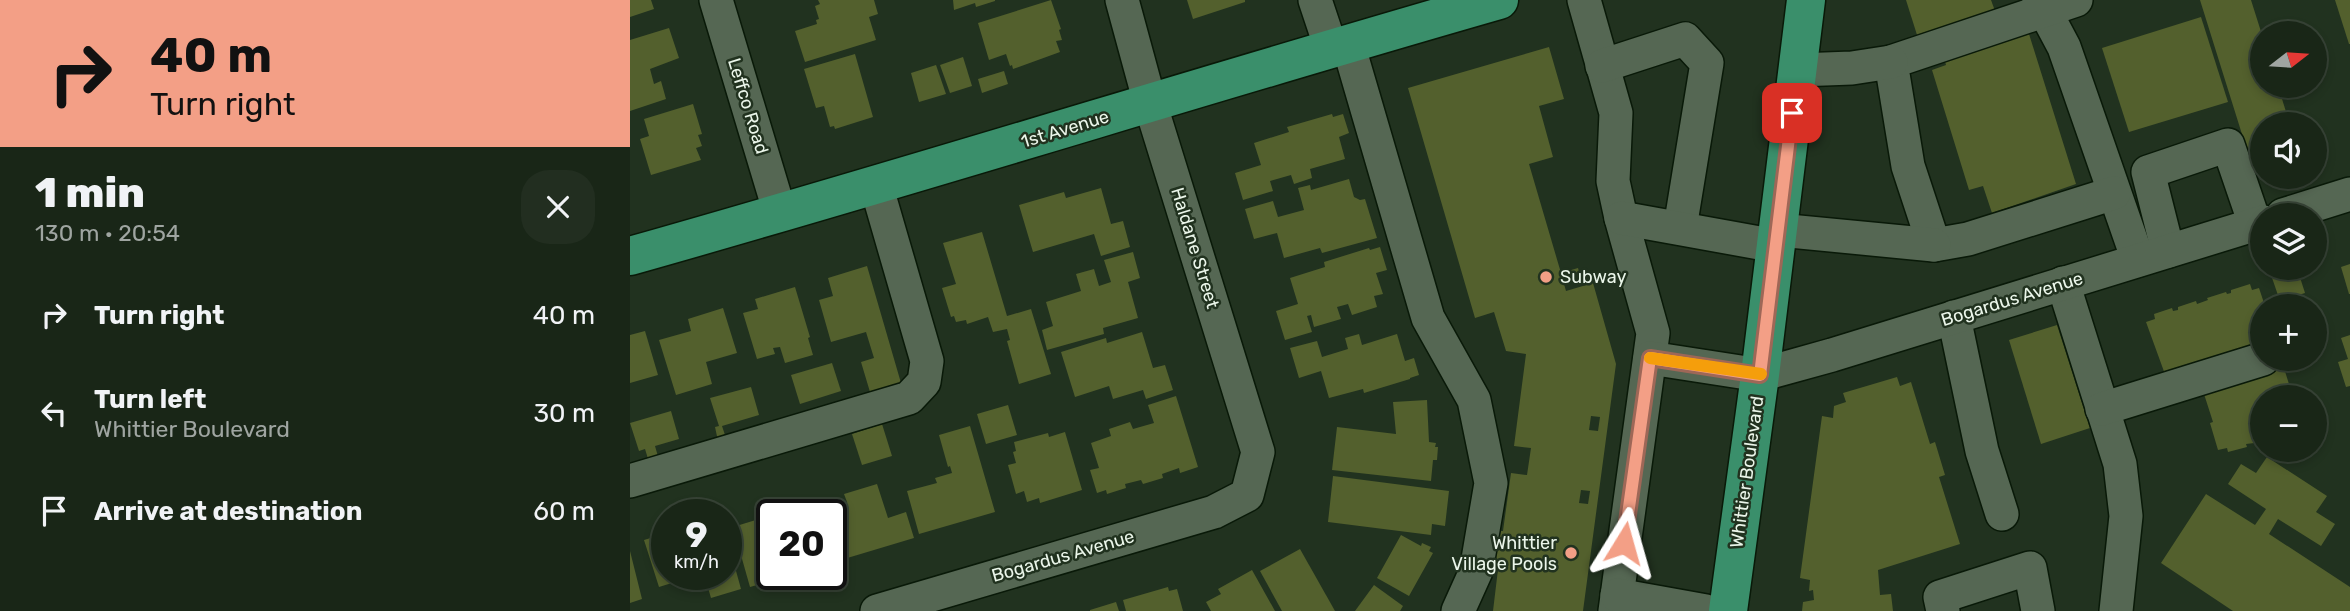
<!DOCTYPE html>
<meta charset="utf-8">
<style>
:root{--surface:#192617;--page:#222e20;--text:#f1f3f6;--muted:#9fa5a1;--line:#374336}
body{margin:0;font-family:Rubik,sans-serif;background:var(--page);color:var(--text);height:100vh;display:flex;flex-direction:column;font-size:26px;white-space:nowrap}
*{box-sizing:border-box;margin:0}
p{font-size:23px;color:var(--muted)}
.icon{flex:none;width:38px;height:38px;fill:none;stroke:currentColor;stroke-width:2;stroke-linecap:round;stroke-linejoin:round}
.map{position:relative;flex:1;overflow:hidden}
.panel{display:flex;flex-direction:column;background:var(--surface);width:630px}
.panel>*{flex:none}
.guide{background:#f39f86;color:#111;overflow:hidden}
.needle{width:46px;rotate:73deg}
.tools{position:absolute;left:1620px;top:21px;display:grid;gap:14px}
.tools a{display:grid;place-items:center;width:77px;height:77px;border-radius:50%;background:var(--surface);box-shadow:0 4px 10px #0003,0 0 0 2px var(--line);font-size:35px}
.speed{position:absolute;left:21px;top:499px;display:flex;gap:14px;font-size:35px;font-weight:700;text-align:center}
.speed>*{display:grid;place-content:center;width:91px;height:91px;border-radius:50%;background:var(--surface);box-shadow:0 4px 10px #0003,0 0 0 2px var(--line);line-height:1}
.speed small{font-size:18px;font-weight:400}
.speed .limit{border:4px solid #111;border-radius:10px;background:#fff;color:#111}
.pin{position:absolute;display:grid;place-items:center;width:60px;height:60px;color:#fff;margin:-30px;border-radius:14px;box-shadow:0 4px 10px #0006}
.me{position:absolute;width:77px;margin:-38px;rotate:8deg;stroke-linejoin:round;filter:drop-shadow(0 0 5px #0008)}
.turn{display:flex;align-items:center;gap:24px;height:147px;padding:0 35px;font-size:32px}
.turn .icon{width:91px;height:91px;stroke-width:2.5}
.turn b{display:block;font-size:49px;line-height:60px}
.round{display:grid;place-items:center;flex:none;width:74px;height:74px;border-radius:28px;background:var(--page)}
.summary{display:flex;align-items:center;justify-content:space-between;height:119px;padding:0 35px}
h1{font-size:42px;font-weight:800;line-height:52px}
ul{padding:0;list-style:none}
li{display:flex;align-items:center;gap:21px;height:98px;padding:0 35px}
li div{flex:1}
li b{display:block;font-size:26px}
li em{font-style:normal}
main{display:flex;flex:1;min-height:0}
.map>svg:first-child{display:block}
.building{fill:#53602d;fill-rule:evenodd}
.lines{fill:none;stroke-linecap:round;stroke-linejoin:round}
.minor-casing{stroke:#091908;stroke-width:36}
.major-casing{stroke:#091908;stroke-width:41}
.minor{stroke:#556753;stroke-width:33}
.major{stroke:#3a8f6b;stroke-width:38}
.route-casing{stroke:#9e6757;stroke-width:18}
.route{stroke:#f39f86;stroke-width:12}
.slow{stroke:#f59e0b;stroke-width:12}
.poi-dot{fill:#f39f86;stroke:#21321f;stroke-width:2.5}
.labels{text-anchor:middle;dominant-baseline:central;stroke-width:5;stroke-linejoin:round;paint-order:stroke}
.street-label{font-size:18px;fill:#ebf6ea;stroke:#21321f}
.poi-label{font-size:18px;fill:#ebf6ea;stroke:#21321f;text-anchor:start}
</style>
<main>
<section class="panel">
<div class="guide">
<div class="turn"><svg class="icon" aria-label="right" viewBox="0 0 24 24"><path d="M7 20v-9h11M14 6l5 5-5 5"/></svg><div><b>40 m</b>Turn right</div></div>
</div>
<div class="summary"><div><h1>1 min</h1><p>130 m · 20:54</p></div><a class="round"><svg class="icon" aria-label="close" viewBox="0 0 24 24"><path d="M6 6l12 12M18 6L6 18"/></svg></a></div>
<ul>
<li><svg class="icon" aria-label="right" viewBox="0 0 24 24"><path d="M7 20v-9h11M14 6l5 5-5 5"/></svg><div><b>Turn right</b></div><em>40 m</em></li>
<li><svg class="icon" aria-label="left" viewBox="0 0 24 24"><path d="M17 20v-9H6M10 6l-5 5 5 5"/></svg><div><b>Turn left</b><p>Whittier Boulevard</p></div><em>30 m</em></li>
<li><svg class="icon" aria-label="arrive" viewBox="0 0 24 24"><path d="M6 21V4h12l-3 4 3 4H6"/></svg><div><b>Arrive at destination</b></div><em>60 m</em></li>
</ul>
</section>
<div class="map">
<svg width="1720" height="611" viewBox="0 0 1720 611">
<rect width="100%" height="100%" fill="#21321f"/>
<g class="building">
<polygon points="0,0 21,0 24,9 0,17"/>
<polygon points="188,0 244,0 248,14 239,17 246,40 175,62 165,31 187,24 186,20 189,19 185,6 190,4"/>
<polygon points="323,0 365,0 365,1 346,7 345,3 324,10"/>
<polygon points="421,0 431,29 429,30 432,40 426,41 430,52 383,69 382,65 380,66 376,54 359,60 348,23"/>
<polygon points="557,0 615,0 615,2 563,19"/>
<polygon points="1276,0 1361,0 1365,11 1287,35"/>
<polygon points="1570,0 1621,0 1633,38 1633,86 1648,86 1657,115 1664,113 1668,124 1633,124 1633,159 1621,163"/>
<polygon points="1705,0 1720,0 1720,44 1719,44"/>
<polygon points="1571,17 1598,102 1499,132 1472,48"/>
<polygon points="39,28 49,58 20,69 24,84 31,81 36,99 0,111 0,40"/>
<polygon points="1399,34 1446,184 1362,213 1353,186 1339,190 1302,70 1316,65 1314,58"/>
<path d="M919 47 934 99 909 106 923 157 899 164 931 273 948 268 951 279 934 284 936 291 963 283 986 364 953 611H863L869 561H865L869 531H873L881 473 897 475 901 448 884 446 896 354 876 351 864 312 845 318 778 88ZM961 416 970 417 968 431 959 430ZM951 490 960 491 958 504 949 503Z"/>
<polygon points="225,54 243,117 205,129 204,126 200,127 194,106 186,108 174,69"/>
<polygon points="333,57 342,86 320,93 310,65"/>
<polygon points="306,65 316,94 289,102 281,73"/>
<polygon points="374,71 378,84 352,93 348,79"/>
<polygon points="63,104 72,134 68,135 72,146 66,148 71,160 21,175 10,139 19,136 14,119"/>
<polygon points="702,114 703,117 713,114 719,133 709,137 715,159 680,169 682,178 664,184 661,175 640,181 643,191 613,200 605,173 631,165 624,143 659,132 657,127"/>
<polygon points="719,179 724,197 730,200 735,199 747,238 692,253 690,248 654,258 647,233 624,239 615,209 643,201 648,217 674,210 668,188 680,185 681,190"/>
<polygon points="471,188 481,224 493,221 500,247 471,256 464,234 403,252 389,205 434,192 436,198"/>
<polygon points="352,232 377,316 401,309 421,374 389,384 377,341 380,340 377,329 363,332 358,317 337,324 336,320 326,322 324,316 321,317 312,288 326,284 313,243"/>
<polygon points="750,247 757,270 746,273 753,294 744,296 747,307 722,315 718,304 707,307 711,319 684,327 681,315 677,316 682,332 655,340 646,311 668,304 660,278 695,267 694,262 739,248 740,250"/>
<polygon points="503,252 510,278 498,282 508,318 473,328 474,334 417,350 412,330 423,326 416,302 451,291 446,274 464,269 469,286 481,282 474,260"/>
<polygon points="1720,264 1720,294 1719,294 1711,267"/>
<polygon points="237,266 271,383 240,392 231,362 244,358 236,332 201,342 189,300 203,296 198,278"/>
<polygon points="1653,268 1667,268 1675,293 1650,301 1640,272"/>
<polygon points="1620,284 1622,290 1629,288 1635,306 1633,306 1633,347 1536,377 1516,322 1525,319 1524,314 1542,308 1543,311 1548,310 1548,307 1566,301 1567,304 1578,300 1577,298 1596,292 1597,294 1601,293 1601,290"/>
<polygon points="165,287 180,337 178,338 183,355 155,363 150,347 143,348 145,354 127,359 113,313 128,309 125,299"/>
<polygon points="93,308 107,353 76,362 82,384 46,395 29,340 61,331 58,319"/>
<polygon points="1427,325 1460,428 1411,444 1379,340"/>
<polygon points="15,331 28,375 0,383 0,335"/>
<polygon points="512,332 523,368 535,365 543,390 516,399 513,390 483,399 479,386 445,397 431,352 476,338 477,343"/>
<polygon points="729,334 732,345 767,334 775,361 784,358 789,375 780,378 780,379 734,393 733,389 699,398 691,371 669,378 660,348 687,341 692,357 718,349 715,338"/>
<polygon points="1720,335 1720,386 1716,387 1708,362 1718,359 1711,338"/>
<polygon points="202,363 211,391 170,404 161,375"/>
<polygon points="1654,368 1663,397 1633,397 1633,442 1616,444 1617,447 1598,452 1597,448 1588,450 1580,423 1583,422 1574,394"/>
<polygon points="1267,377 1270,386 1281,382 1300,444 1305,442 1315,475 1309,477 1330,544 1248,570 1250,595 1261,594 1263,611 1172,611 1173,602 1184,600 1183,590 1179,591 1180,580 1170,578 1192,416 1203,418 1204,406 1216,402 1213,393"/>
<polygon points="121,387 129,415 92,426 96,438 88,441 85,427 89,426 80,398"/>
<polygon points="546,396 568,467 550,473 549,468 532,474 533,478 513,484 511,480 495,484 496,488 477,494 476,490 467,493 460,470 469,468 461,443 481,436 479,429 500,422 503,429 524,423 518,405"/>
<polygon points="797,400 799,442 806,443 805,447 808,447 807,460 803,460 801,481 702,470 707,427 766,434 763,402"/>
<polygon points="378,405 387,435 356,444 347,414"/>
<polygon points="41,411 49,439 25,446 29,460 19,462 15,449 9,451 0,423"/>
<polygon points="252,424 262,456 232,465 222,434"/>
<polygon points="340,426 365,512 289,534 277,491 307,483 305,478 322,473 320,466 318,467 309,435"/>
<polygon points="435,432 452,490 410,503 409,498 397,502 394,491 386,494 378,465 386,463 383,452 386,451 384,442 418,433 419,437"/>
<polygon points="1637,457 1697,496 1686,512 1705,524 1691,546 1648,519 1639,534 1720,587 1720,611 1603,611 1531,563 1576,494 1625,525 1636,509 1598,484 1611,464 1626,473"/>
<polygon points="703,476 819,491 815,526 802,524 801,535 698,522"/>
<polygon points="247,484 258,518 276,512 284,538 214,559 199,508 217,502 214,494"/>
<polygon points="154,497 160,514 142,514 142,574 157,574 158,576 120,587 103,527 129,519 126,505"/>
<polygon points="37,533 37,574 57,574 58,578 29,587 14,540"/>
<polygon points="771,535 791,546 792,543 801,547 799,551 803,553 779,596 747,578"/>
<polygon points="670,549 705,611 652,611 630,571"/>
<polygon points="0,551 12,599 0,603"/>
<polygon points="103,560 111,589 81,598 74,574 96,574 96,562"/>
<polygon points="622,570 645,611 581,611 576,602 591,594 588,589"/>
<polygon points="744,585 773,606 770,611 725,611"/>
<polygon points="538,587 539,591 547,589 553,611 496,611 493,600"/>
<polygon points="486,602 489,611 460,611 460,610"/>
</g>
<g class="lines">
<defs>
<g id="minor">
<polyline points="86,0 150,213"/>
<polyline points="685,0 701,48"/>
<polyline points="954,0 986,113 983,181 991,218 1023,333 985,611"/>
<polyline points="1409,0 1434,47 1508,260"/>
<polyline points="1446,0 1261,62 1278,166 1304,245 1338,239 1484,193"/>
<polyline points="718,44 798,318 844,400 861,483 846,571 828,611"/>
<polyline points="972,66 1055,39 1077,63 1050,228"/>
<polyline points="1168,70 1222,68 1261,62"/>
<polyline points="1653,215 1720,194"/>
<polyline points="991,218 1146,246"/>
<polyline points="1148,230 1304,245"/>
<polyline points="1538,251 1518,172 1598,145 1625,224"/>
<polyline points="1433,283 1490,464 1496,516 1486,611"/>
<polyline points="1324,317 1352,451 1372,514"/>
<polyline points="1020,358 1130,375 1202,355 1633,222"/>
<polyline points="1472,409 1633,359"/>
<polyline points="0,481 279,398 294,382 297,361 246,185"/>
<polyline points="987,595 1076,611"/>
<polyline points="247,611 584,512 617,495 628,452 520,103 492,0"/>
<polyline points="1313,611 1310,597 1400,568 1408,611"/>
</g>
<g id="major">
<path d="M0 256C291 174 579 83 869 0"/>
<polyline points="1098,611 1130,375 1176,0"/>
</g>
</defs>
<use href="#minor" class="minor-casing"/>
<use href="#major" class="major-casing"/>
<use href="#minor" class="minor"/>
<use href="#major" class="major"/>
</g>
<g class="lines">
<defs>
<polyline id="route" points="994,543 1020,358 1130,375 1162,113"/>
</defs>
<use href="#route" class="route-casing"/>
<use href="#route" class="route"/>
<polyline class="slow" points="1020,358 1131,374"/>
</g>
<g class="poi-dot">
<circle cx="916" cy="277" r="7"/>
<circle cx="941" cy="553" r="7"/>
</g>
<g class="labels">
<g class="street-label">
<text transform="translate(118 106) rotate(73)">Leffco Road</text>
<text transform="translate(435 129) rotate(-17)">1st Avenue</text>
<text transform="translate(565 248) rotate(73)">Haldane Street</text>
<text transform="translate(1382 299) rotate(-17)">Bogardus Avenue</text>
<text transform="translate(1117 472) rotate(-82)">Whittier Boulevard</text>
<text transform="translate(433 556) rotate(-16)">Bogardus Avenue</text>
</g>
<g class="poi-label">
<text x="930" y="277">Subway</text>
<text x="927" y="543" text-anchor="end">Whittier<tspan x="927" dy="21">Village Pools</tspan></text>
</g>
</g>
</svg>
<div class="tools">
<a><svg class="needle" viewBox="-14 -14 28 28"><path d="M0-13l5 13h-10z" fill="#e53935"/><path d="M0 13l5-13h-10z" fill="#9fa5a1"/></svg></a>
<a><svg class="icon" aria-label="sound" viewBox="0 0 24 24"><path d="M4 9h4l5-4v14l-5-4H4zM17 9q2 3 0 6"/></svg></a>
<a><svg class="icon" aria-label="layers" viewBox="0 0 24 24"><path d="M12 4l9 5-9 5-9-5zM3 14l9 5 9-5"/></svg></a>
<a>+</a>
<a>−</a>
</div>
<div class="speed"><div>9<small>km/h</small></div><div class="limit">20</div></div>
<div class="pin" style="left:1162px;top:113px;background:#d93025"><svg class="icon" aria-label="arrive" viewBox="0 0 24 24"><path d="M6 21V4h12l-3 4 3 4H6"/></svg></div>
<svg class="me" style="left:994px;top:543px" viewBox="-20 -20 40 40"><path d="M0-17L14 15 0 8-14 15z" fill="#f39f86" stroke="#fff" stroke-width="4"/></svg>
</div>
</main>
